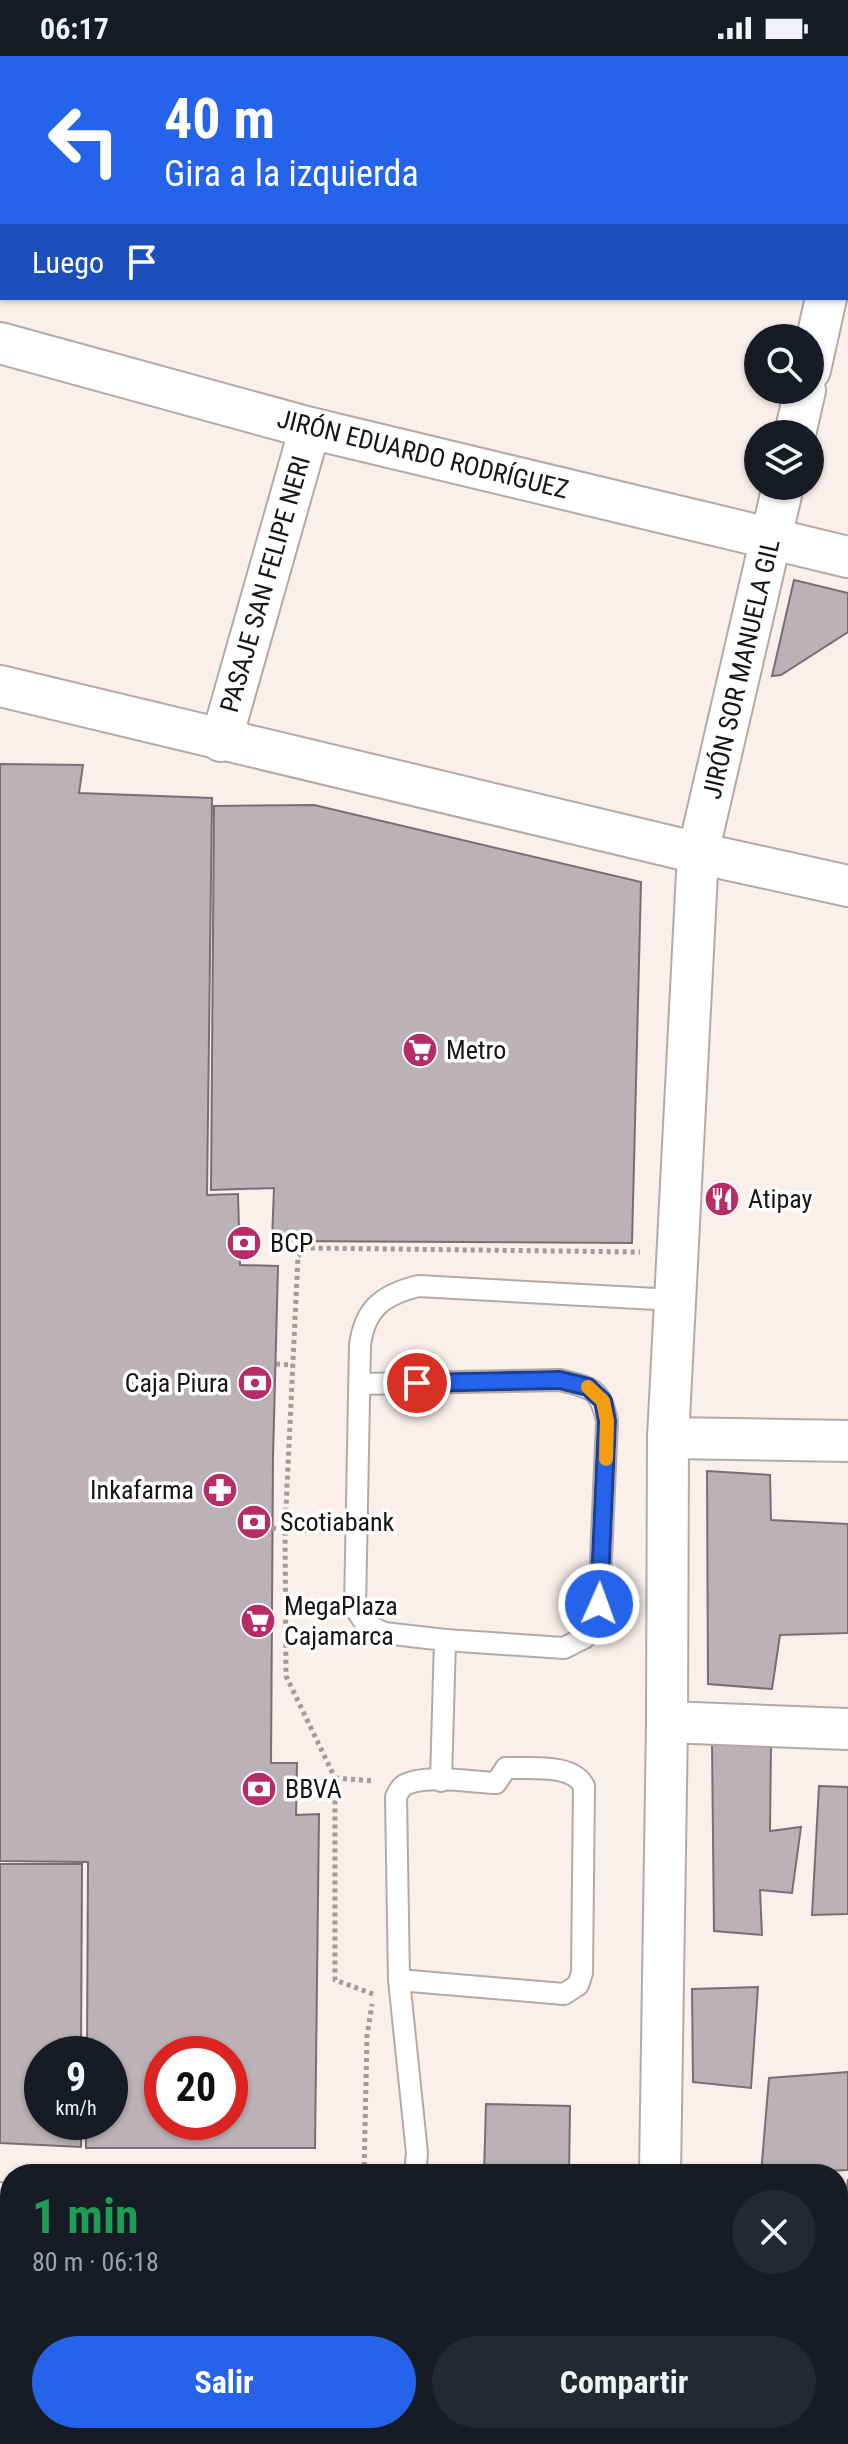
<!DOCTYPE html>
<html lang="es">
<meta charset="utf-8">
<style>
:root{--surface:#171b24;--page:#242831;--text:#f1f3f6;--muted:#9ea1a6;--accent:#2563eb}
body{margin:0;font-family:"Roboto Condensed",sans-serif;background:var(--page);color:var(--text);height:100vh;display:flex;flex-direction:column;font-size:30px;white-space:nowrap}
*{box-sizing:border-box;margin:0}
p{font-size:26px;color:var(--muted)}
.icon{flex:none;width:44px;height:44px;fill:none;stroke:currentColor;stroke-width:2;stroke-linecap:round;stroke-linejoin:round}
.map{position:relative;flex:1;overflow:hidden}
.side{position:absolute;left:0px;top:2108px;width:848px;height:280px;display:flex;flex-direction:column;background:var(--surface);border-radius:32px 32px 0 0;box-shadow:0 2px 6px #0004}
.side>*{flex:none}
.top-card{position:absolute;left:0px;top:0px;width:848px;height:244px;box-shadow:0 2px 6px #0004;background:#2563eb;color:#fff;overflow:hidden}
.tools{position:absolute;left:744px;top:268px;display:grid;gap:16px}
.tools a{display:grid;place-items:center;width:80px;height:80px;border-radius:50%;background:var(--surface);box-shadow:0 2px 6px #0004;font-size:40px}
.speed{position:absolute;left:24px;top:1980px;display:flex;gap:16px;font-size:40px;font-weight:700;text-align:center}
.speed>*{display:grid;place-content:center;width:104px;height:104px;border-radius:50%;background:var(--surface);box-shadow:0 2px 6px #0004;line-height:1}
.speed small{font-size:20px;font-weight:400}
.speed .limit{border:12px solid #d22;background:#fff;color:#111}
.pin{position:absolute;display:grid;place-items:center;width:68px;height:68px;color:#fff;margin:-34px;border:4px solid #fff;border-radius:50%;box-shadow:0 2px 8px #0007}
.me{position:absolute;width:88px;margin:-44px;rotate:2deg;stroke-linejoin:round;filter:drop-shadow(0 0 6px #0008)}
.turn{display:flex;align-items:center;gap:28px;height:168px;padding:0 32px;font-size:36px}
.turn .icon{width:104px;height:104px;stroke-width:2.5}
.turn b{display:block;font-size:56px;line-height:68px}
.then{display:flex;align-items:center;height:76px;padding:0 32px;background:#0003;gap:16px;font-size:30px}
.round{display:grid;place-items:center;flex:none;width:84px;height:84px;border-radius:42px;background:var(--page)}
.headline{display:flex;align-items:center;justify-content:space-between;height:136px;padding:0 32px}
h1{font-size:48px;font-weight:700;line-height:60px;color:#1e9e55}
.action{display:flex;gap:16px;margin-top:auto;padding:16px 32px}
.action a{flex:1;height:92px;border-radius:48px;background:var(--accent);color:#fff;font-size:32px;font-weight:700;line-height:92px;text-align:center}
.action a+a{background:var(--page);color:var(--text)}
.status{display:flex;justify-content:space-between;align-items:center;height:56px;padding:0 40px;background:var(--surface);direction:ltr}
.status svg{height:22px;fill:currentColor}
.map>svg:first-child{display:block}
.green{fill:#b3d69f}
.building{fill:#bbb1b6;stroke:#786e73;stroke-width:2;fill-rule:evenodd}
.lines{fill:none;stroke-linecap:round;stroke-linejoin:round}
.lane-casing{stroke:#b4aaa5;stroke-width:24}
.street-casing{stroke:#b4aaa5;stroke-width:44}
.secondary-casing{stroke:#b4aaa5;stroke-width:48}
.path{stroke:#a39b97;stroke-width:5;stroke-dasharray:4 4;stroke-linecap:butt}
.lane{stroke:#fff;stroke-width:20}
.street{stroke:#fff;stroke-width:40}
.secondary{stroke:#fff;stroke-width:44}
.route-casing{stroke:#184099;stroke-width:20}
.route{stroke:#2563eb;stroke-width:14}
.slow{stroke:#f59e0b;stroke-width:14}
.labels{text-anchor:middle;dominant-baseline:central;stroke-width:7;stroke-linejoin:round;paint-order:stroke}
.street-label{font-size:26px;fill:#181513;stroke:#fff}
.poi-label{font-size:26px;fill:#181513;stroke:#fff;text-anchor:start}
</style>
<div class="status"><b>06:17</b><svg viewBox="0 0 49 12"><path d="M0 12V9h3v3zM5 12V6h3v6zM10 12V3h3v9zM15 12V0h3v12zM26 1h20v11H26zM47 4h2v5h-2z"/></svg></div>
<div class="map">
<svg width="848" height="2388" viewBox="0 0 848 2388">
<rect width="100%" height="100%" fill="#faefea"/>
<polygon class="green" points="621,0 804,0 812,2 621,2"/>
<g class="building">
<polygon points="794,524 848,537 848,576 781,619 772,620"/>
<path d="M0 708 83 709 79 737 212 742 207 1139 238 1138 240 1209 278 1210 273 1401 271 1707H297L296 1759 319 1758 315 2092H86V2066H110V1998H87L88 1806 0 1805ZM162 1998H230V2066H162Z"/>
<polygon points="314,749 641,826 632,1187 272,1185 274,1132 211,1134 214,750"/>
<polygon points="707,1415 770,1419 771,1464 848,1468 848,1577 780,1579 772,1633 708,1628"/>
<polygon points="712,1686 771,1686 770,1775 801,1771 792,1837 760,1834 762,1879 714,1875"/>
<polygon points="819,1730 848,1731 848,1858 812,1859"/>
<polygon points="0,1808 82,1808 81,1998 42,1998 42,2066 81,2066 81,2091 0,2087"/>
<polygon points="758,1931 751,2032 693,2026 692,1933"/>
<polygon points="848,2016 848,2114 761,2118 769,2022"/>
<polygon points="486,2048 570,2050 569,2118 484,2118"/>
<polygon points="848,2123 848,2205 838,2204"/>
</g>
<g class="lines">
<defs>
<g id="lane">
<path d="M360 1328 560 1324C592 1332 600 1332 607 1365L599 1548 595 1569 584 1582 564 1592 445 1584"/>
<path d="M441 1725 445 1584 384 1577 366 1568 355 1552 360 1289C365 1252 383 1239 418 1230L675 1244"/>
<path d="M399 1924 564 1938 578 1929 582 1917 584 1730C572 1707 530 1713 506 1712L496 1727C472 1726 431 1719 409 1727 402 1729 399 1734 396 1741L399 1924 417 2097 415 2118"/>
</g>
<g id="street">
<polyline points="846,155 848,146"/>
<polyline points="0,287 310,372 848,501"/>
<polyline points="810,314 826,242"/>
<polyline points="795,378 805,334"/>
<polyline points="0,630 698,797 848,830"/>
<polyline points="221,685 310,372"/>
<polyline points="668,1382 848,1385"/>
<polyline points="667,1666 848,1673"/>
<polyline points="660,2118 667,1666 668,1382 698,797 783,430"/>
<polyline points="127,2388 127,2378"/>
</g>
<g id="secondary">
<polyline points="106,2 108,0"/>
<polyline points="0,110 2,108"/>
<polyline points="0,2149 10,2151"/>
<polyline points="0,2194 10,2195"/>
<polyline points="838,2260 848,2261"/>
<polyline points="838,2312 848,2314"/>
</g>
</defs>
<use href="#lane" class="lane-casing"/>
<use href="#street" class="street-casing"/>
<use href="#secondary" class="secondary-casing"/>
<g class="path">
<polyline points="276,1308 293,1309"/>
<polyline points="272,1472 331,1476"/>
<polyline points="335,1722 374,1725"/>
<polyline points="373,1938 335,1924 335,1722 286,1620 285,1473 298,1200 306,1192 640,1196"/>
<polyline points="364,2118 367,1980 372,1948"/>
</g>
<use href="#lane" class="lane"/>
<use href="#street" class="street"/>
<use href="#secondary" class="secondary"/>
</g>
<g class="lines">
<defs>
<polyline id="route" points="417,1327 560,1324 588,1331 603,1345 607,1365 599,1548"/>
</defs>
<use href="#route" class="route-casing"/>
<use href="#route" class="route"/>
<polyline class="slow" points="588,1331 603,1345 607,1365 606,1403"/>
</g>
<defs>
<symbol id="supermarket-disc" viewBox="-11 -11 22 22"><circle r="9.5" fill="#b72c67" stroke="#fff"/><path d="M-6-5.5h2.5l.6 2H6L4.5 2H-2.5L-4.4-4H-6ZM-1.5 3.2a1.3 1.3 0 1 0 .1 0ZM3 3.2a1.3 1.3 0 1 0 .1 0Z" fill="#fff"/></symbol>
<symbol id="restaurant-disc" viewBox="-11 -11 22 22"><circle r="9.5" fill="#b72c67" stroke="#fff"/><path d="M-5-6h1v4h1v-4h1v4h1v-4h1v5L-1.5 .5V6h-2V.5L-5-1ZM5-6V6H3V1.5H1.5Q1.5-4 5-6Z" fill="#fff"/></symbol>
<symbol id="bank-disc" viewBox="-11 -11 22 22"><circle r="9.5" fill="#b72c67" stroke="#fff"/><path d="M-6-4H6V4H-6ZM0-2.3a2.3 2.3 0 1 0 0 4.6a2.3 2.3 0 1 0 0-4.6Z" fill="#fff"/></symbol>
<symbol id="pharmacy-disc" viewBox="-11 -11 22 22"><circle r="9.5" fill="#b72c67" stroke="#fff"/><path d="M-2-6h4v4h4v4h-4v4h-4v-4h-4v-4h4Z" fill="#fff"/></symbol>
</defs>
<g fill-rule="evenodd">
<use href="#supermarket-disc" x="400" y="974" width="40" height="40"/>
<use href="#restaurant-disc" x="702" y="1123" width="40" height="40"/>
<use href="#bank-disc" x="224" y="1167" width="40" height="40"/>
<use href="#bank-disc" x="235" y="1307" width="40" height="40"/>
<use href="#pharmacy-disc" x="200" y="1414" width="40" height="40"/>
<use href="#bank-disc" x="234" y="1446" width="40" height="40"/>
<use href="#supermarket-disc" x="238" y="1545" width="40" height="40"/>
<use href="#bank-disc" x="239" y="1713" width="40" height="40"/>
</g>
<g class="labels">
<g class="street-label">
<text transform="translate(423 398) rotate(14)">JIRÓN EDUARDO RODRÍGUEZ</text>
<text transform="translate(265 528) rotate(-74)">PASAJE SAN FELIPE NERI</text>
<text transform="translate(741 613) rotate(-77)">JIRÓN SOR MANUELA GIL</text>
</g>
<g class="poi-label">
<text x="446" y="994">Metro</text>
<text x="748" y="1143">Atipay</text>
<text x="270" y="1187">BCP</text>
<text x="229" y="1327" text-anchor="end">Caja Piura</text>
<text x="194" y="1434" text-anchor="end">Inkafarma</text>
<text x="280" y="1466">Scotiabank</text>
<text x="284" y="1550">MegaPlaza<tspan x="284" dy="30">Cajamarca</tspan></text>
<text x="285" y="1733">BBVA</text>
</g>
</g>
</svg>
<div class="tools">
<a><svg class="icon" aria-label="search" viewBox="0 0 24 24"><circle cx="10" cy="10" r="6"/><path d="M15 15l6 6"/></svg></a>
<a><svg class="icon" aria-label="layers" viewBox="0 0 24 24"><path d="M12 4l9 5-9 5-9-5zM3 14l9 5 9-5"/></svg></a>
</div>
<div class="speed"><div>9<small>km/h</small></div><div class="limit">20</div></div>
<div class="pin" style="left:417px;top:1327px;background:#d93025"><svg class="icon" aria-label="arrive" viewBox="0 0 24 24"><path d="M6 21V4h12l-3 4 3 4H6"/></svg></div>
<svg class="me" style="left:599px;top:1548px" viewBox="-20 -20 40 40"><circle r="17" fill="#2563eb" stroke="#fff" stroke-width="3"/><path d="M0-11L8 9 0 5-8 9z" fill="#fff"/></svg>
<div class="top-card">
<div class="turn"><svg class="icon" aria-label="left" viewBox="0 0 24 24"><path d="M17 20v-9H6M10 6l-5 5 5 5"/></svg><div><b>40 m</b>Gira a la izquierda</div></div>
<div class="then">Luego<svg class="icon" aria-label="arrive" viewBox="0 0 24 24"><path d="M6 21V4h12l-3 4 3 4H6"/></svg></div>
</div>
<section class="side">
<div class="headline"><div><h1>1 min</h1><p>80 m · 06:18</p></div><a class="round"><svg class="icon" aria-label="close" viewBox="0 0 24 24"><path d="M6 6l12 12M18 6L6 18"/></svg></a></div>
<div class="action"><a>Salir</a><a>Compartir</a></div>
</section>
</div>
